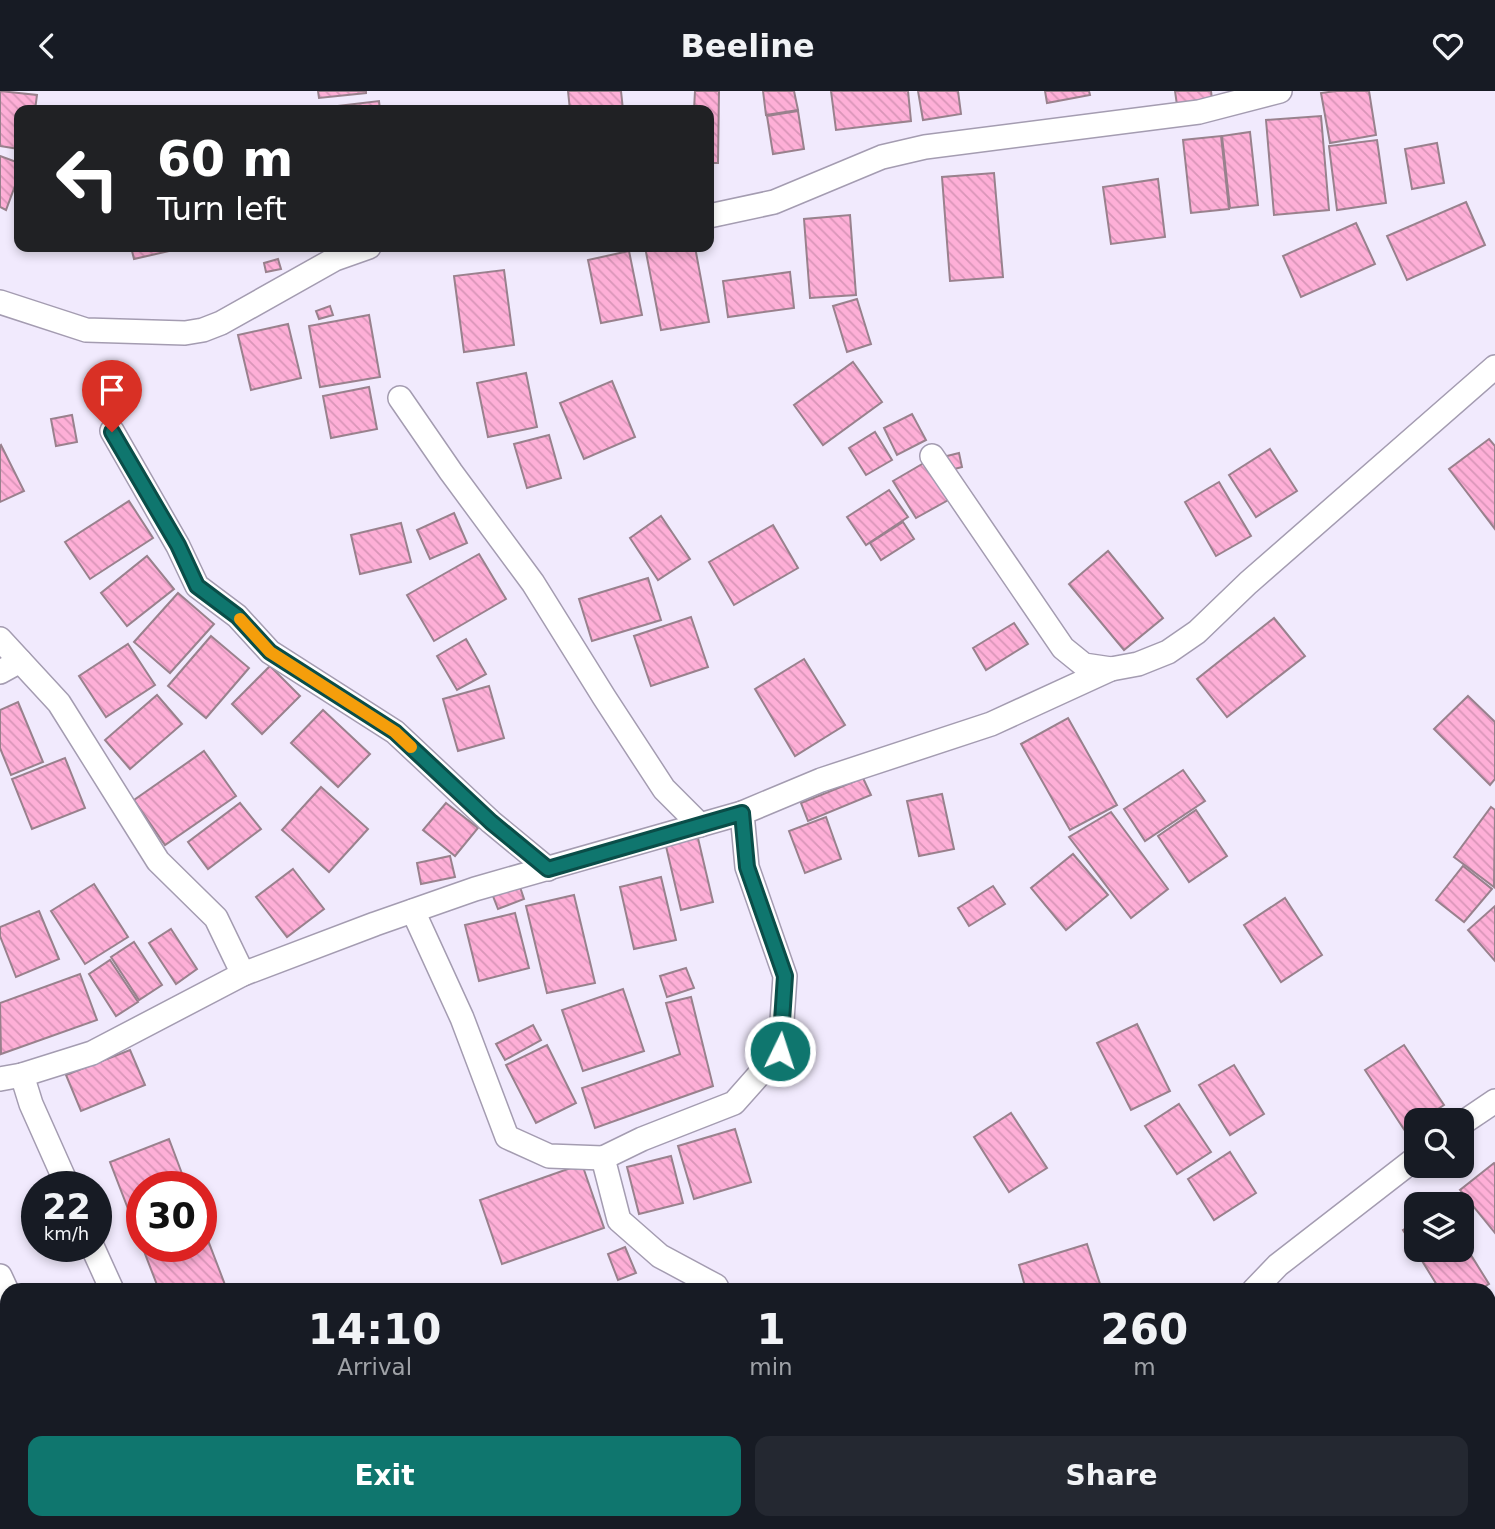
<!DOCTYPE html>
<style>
:root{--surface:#171b24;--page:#242831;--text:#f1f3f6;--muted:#9ea1a6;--accent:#0f766e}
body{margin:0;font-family:"DejaVu Sans",sans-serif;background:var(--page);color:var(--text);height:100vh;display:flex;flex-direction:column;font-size:26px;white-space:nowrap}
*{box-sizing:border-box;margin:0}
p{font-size:23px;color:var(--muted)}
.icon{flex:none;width:38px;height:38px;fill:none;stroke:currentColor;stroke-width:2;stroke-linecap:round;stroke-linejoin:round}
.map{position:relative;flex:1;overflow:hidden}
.drawer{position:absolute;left:0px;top:1192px;width:1496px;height:247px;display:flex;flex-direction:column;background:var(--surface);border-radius:21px 21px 0 0;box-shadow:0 4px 10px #0003}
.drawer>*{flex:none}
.guide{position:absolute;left:14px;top:14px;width:700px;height:147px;border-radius:14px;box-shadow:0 4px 10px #0003;background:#202124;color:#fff;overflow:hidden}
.buttons{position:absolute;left:1404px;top:1017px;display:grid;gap:14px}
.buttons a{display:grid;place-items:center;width:70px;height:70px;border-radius:14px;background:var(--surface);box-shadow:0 4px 10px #0003;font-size:35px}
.speed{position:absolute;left:21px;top:1080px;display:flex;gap:14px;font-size:35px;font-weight:700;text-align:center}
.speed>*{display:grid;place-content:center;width:91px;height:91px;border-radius:50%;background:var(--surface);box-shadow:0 4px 10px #0003;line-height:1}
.speed small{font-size:18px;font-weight:400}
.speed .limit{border:10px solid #d22;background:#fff;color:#111}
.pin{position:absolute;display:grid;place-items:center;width:60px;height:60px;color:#fff;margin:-72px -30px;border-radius:50% 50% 50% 0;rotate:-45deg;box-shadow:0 0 7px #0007}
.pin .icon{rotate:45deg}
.me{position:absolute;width:77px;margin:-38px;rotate:4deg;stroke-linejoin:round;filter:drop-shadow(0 0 5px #0008)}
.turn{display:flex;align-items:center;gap:24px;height:147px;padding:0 28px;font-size:32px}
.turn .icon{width:91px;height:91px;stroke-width:2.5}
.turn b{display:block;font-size:49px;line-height:60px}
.eta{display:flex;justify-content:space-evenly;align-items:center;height:119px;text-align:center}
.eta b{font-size:42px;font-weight:800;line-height:49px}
.cta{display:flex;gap:14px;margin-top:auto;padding:14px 28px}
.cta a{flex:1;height:80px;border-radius:14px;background:var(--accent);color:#fff;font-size:28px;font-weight:800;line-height:80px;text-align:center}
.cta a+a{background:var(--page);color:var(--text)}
header{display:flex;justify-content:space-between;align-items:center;height:91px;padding:0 28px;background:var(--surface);font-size:32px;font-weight:800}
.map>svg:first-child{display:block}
.building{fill:url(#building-back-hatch);stroke:#99818d;stroke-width:2}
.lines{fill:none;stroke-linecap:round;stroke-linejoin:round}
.minor-casing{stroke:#a49cb1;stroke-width:26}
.minor{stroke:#fff;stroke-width:23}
.route-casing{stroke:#0a4d48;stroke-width:18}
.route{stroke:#0f766e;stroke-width:12}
.slow{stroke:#f59e0b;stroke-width:12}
</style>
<header><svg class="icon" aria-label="back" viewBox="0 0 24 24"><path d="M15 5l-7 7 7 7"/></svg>Beeline<svg class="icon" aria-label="heart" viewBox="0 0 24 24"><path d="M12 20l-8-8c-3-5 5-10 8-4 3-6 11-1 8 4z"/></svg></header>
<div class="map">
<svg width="1495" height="1438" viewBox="0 0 1495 1438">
<defs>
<pattern id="building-back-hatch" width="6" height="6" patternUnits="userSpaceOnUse" patternTransform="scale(1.75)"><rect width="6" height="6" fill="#feafd7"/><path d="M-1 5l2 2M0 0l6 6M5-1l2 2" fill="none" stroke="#d995b8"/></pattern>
</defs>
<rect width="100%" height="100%" fill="#f1eafd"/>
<g class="building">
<polygon points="0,0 37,4 35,19 19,19 19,58 0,55"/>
<polygon points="318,0 366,0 366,2 319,7"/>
<polygon points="568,0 621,0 623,19 570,19"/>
<polygon points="695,0 719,0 718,72 709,72 709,19 694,19"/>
<polygon points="763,0 794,0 798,19 766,24"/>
<polygon points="831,0 908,0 911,30 836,39"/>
<polygon points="918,0 958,0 961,23 923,29"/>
<polygon points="1045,0 1089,0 1090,4 1047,12"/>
<polygon points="1175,0 1211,0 1212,8 1177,14"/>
<polygon points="1336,0 1369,0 1376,44 1330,52 1321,2"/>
<polygon points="379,10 380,19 330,19 330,16"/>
<polygon points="798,20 804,58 773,63 767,25"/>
<polygon points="1321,25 1329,119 1274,124 1266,29"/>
<polygon points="1250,41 1258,114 1230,117 1222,45"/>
<polygon points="1221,45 1229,118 1191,122 1183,49"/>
<polygon points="1377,49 1386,112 1337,119 1329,55"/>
<polygon points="1437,52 1444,92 1412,98 1405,58"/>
<polygon points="0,65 19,72 19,84 6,119 0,116"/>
<polygon points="994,82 1003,186 950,190 942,86"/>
<polygon points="1158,88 1165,146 1111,153 1103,96"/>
<polygon points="1466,111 1485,154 1407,189 1387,145"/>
<polygon points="850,124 856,204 810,207 804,128"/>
<polygon points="1356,132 1375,173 1301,206 1283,165"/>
<polygon points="131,156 178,156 178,158 134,168"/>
<polygon points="645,156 695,156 709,231 661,239"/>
<polygon points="629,160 642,224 601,232 588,169"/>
<polygon points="278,168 281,178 266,181 264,172"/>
<polygon points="504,179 514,254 464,261 454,185"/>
<polygon points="790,181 794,217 728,226 723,190"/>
<polygon points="857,208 871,253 847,261 833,215"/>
<polygon points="330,215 333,224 319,228 316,220"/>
<polygon points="369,224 380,286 320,296 309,235"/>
<polygon points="288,233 301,287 251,299 238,244"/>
<polygon points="853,271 882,311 823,354 794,314"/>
<polygon points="526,282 537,336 488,346 477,292"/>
<polygon points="612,290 635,346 584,368 560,312"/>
<polygon points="369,296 377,338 331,347 323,305"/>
<polygon points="912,323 926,349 897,364 884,337"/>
<polygon points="72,324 77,351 56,355 51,328"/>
<polygon points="875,341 892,369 866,384 849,357"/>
<polygon points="549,344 561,387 527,397 514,353"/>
<polygon points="1489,348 1495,355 1495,438 1449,378"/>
<polygon points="1,354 24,400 0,411 0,355"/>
<polygon points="1270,358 1297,400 1256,426 1229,384"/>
<polygon points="959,362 962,376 947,380 943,366"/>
<polygon points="929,369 952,407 916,427 893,390"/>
<polygon points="1219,391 1251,445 1216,465 1185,411"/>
<polygon points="889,399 908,426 866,454 847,426"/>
<polygon points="129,410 153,447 90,488 65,451"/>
<polygon points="454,422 467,452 430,468 417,439"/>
<polygon points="661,425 690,468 658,489 630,447"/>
<polygon points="903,431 914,448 881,469 870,452"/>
<polygon points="401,432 411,471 360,483 351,444"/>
<polygon points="773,434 798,477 734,514 709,471"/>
<polygon points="1108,460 1163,527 1124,559 1069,493"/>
<polygon points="479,463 506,508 434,550 407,504"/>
<polygon points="147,465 174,498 127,535 101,502"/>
<polygon points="648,487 661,529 592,550 579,508"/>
<polygon points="178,502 214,533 170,582 134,551"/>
<polygon points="691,526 708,576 651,595 634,545"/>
<polygon points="1274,527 1305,565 1227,626 1197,588"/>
<polygon points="1014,532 1028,553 986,579 973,557"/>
<polygon points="211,545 249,577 206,627 168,595"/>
<polygon points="466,548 486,583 457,599 437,565"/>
<polygon points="128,553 155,594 106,626 79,585"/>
<polygon points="804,568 845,634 795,665 755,598"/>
<polygon points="270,575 300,605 262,643 232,613"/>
<polygon points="489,595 504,647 458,660 443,608"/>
<polygon points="157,604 182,633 130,678 105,649"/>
<polygon points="1468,605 1495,631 1495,688 1490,694 1434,638"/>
<polygon points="18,611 43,671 11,684 0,657 0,619"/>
<polygon points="323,619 370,663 338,696 291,652"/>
<polygon points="1068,627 1117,714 1070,739 1021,653"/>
<polygon points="204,660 236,705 165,754 134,709"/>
<polygon points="65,667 85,717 32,738 12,688"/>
<polygon points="1183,679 1205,710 1145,750 1124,718"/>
<polygon points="863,687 871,704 808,730 801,712"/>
<polygon points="321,696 368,738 329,781 282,739"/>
<polygon points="942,703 954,758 919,765 907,710"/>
<polygon points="240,712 261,738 208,778 188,751"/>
<polygon points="446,712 478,737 455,765 423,739"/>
<polygon points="1491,716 1495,719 1494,796 1454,766"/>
<polygon points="1196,719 1227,765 1189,791 1158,745"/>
<polygon points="1111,721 1168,798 1131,827 1069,746"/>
<polygon points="826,726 841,768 805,782 789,740"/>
<polygon points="697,743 713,811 681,819 665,751"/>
<polygon points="1073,763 1108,804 1066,839 1031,797"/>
<polygon points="450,765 455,786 421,793 417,772"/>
<polygon points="1463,775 1492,798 1464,831 1436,809"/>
<polygon points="293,778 324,818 287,846 256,806"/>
<polygon points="661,786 676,849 634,858 620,796"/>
<polygon points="518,790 524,808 498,818 491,800"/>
<polygon points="94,793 128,846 85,873 51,820"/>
<polygon points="993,795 1005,813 969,835 958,817"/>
<polygon points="574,804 595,892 547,902 526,815"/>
<polygon points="1285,807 1322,864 1281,891 1244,834"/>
<polygon points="1495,815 1495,870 1468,839"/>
<polygon points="39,820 59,868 16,886 0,845 0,836"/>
<polygon points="515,822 529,877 479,890 465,834"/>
<polygon points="171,838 197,878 176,893 149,852"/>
<polygon points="134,851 162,894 139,909 111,866"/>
<polygon points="110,869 138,911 116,925 89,883"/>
<polygon points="686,877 694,897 667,906 660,885"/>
<polygon points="80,883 97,929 1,963 0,912"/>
<polygon points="623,898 644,960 583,980 562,919"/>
<polygon points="691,906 713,995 595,1037 582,997 680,963 666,912"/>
<polygon points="1137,933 1170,1000 1131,1019 1097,952"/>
<polygon points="533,934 541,949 505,969 496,953"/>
<polygon points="547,954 576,1012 536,1032 506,974"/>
<polygon points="1404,954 1444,1014 1421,1029 1416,1029 1416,1033 1405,1040 1365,979"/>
<polygon points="130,959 145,994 81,1020 66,984"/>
<polygon points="1234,974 1264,1023 1230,1044 1199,994"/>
<polygon points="1179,1013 1211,1061 1177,1083 1145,1035"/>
<polygon points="1011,1022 1047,1077 1009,1101 974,1046"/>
<polygon points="735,1038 751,1091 694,1108 678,1055"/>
<polygon points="169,1048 187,1096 142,1096 142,1154 110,1071"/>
<polygon points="1230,1061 1256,1102 1214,1129 1188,1088"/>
<polygon points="671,1065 683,1112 639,1123 627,1076"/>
<polygon points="1494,1072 1495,1073 1495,1142 1460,1099"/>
<polygon points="582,1073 604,1137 502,1173 480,1109"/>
<polygon points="201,1131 227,1199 159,1199 142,1155 201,1155"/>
<polygon points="1416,1131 1416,1158 1461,1158 1461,1148 1489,1193 1479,1199 1440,1199 1403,1139"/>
<polygon points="1087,1153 1102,1199 1026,1199 1019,1174"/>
<polygon points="625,1156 636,1182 618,1189 608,1163"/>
<polygon points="1489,1222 1495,1229 1495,1277 1489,1282"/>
<polygon points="0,1227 2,1227 7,1276 7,1281 0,1281"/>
<polygon points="905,1432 921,1432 924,1438 891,1438"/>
<polygon points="1101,1432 1171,1432 1174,1438 1104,1438"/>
</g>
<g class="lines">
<defs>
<g id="minor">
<polyline points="709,125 774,111 882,66 925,56 1199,21 1280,0"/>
<polyline points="0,211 86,239 185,242 203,239 221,232 335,168 369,156"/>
<polyline points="400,307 451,381 533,492 604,606 664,698 700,734"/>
<polyline points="112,340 178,455 197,495 237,525 270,561 395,641 491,731 548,778"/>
<polyline points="932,365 1063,557 1084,574 1111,578 1138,573 1168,561 1197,541 1248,492 1495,276"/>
<polyline points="0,548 59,612 158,770 216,827 243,883"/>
<polyline points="0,581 20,570"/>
<polyline points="413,820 462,927 507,1046 549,1065 603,1067"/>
<polyline points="22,984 31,1013 68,1096"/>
<polyline points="0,988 22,984 92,962 243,883 375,833 475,798 742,722"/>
<polyline points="1461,1033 1495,1010"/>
<polyline points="92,1155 112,1199"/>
<polyline points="0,1185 7,1200"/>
<polyline points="718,1199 716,1195 660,1165 619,1129 603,1067 642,1048 734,1012 780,960 785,885 747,776 742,722 821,689 991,633 1111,578"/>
<polyline points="1254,1199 1278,1174 1416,1067"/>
<polyline points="90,1432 92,1438"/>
<polyline points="186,1432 187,1438"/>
<polyline points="822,1438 836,1432"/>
</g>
</defs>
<use href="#minor" class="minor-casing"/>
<use href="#minor" class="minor"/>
</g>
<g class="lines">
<defs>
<polyline id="route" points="112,341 178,454 197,495 237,525 270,561 395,641 491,731 548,778 742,722 747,776 785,885 780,960"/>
</defs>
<use href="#route" class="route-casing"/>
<use href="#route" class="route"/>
<polyline class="slow" points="240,528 270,561 395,641 411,656"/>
</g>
</svg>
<div class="buttons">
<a><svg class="icon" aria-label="search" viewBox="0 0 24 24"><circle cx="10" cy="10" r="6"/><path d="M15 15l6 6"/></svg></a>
<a><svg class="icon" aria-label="layers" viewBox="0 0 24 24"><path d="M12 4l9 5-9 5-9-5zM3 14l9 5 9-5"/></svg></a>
</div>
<div class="speed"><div>22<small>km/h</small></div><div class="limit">30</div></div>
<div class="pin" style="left:112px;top:341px;background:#d93025"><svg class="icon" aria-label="arrive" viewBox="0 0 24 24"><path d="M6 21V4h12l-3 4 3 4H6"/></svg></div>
<svg class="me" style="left:780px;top:960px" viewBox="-20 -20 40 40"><circle r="17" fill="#0f766e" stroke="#fff" stroke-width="3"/><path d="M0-11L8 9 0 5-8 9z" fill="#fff"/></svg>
<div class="guide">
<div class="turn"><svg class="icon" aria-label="left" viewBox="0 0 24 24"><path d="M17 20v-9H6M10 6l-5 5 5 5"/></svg><div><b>60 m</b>Turn left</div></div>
</div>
<section class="drawer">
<div class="eta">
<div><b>14:10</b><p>Arrival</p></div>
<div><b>1</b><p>min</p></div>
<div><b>260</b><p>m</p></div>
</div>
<div class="cta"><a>Exit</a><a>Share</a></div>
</section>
</div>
